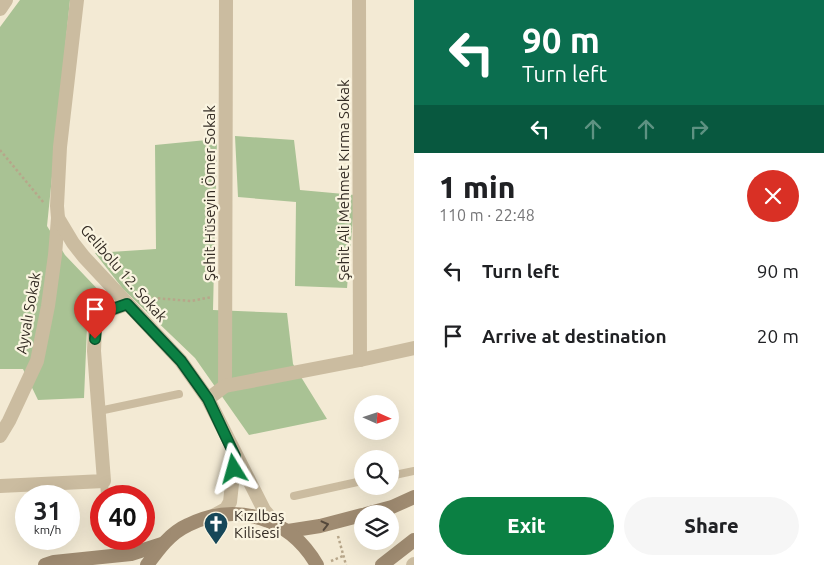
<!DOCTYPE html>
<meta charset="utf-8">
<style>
:root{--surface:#fff;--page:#f6f6f6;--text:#202124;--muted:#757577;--accent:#0b8043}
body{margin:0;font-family:Ubuntu,sans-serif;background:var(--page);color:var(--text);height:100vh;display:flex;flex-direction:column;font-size:19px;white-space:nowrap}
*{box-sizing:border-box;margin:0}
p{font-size:16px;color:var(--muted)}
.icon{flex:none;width:28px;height:28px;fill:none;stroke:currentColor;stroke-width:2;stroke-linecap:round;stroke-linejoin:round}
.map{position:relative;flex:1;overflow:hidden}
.drawer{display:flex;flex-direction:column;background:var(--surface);width:410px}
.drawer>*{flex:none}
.guide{background:#0b6e4f;color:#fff;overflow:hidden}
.needle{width:32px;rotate:93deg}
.tools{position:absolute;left:354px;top:395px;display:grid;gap:10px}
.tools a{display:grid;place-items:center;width:45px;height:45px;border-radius:50%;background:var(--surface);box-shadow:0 5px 20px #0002;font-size:25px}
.speed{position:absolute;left:15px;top:485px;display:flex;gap:10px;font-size:25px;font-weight:700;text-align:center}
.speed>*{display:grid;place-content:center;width:65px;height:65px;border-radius:50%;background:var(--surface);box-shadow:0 5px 20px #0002;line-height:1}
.speed small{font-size:12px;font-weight:400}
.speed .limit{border:8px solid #d22;background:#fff;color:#111}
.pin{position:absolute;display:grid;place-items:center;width:42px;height:42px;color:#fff;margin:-51px -21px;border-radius:50% 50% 50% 0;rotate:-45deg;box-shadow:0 0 5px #0007}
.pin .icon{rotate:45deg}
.me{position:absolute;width:55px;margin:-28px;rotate:352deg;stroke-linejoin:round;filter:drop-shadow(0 0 4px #0008)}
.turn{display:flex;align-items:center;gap:18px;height:105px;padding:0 25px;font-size:22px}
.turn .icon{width:65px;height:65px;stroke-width:2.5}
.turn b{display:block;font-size:35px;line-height:42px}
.lanes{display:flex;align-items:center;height:48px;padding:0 25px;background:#0003;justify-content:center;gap:25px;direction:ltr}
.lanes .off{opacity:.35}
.round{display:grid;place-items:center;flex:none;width:52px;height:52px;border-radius:26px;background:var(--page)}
.head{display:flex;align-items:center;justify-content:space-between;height:85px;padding:0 25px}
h1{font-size:30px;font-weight:800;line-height:38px}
.action{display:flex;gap:10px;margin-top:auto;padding:10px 25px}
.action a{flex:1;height:58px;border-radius:30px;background:var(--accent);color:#fff;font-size:20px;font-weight:800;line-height:58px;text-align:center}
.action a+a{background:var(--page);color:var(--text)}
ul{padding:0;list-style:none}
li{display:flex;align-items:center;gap:15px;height:65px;padding:0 25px}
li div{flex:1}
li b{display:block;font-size:19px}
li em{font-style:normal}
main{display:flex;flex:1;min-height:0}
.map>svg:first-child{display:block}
.green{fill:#a9c294}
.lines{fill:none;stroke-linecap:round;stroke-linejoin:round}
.path{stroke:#b7a68a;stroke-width:2.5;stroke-dasharray:2.5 2.5;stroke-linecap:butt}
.service{stroke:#cbbca0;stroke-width:8}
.minor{stroke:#cbbca0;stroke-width:14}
.tertiary{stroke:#cbbca0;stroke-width:14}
.secondary{stroke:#9f8b71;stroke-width:14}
.oneway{stroke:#54483b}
.route-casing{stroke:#07532c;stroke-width:12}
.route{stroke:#0b8043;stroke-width:9}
.labels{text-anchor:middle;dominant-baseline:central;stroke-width:4.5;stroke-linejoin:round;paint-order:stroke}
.street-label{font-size:15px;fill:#342c24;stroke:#faf4e0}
.poi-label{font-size:15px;fill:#342c24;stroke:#faf4e0;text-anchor:start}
</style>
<main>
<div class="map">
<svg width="414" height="565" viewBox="0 0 414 565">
<rect width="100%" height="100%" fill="#f3ead4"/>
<g class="green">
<polygon points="20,0 70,0 47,226 65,255 105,297 88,304 84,398 38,400 23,369 0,369 0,27"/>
<polygon points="235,136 294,140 300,190 355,195 347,288 295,286 296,202 238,197"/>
<polygon points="217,139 213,310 287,313 293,364 327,419 249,435 195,358 123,289 95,253 156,249 155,145"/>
</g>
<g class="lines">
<g class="path">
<polyline points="0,150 44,203"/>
<polyline points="143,300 154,298 191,301 212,297"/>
<polyline points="338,536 346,565"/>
<polyline points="331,561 343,556"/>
</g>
<g class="service">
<polyline points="99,411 179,394"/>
<polyline points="390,476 414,471"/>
<polyline points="104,481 105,496"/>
<polyline points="294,496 362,481"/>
</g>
<g class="minor">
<polyline points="359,0 360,360"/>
<polyline points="0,9 6,0"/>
<polyline points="225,386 226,0"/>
<polyline points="208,399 225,386 360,360 414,348"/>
<polyline points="0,436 9,421 37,361 48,306 55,255 58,218"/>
<polyline points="0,486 104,481 94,351 95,327 110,310 127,304"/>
<polyline points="413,565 414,564"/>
</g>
<g class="tertiary">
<polyline points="77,0 60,147 57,206 58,218 73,243 84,257 181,361 208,399 264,510 276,524"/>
<polyline points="215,515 226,509 230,502 235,456"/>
</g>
<g class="secondary">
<polyline points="366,514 392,507 414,497"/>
<polyline points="288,531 320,526 362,515"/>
<polyline points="45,565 54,562 131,554 162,544"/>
<path d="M147 565C158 550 170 533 188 525 237 501 290 518 317 565"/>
<polyline points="382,565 414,540"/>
</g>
</g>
<defs><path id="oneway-chevron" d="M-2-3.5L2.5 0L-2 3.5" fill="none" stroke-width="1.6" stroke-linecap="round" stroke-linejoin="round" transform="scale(1.25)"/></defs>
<use class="oneway" href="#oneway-chevron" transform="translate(325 525) rotate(-14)"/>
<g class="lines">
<defs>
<polyline id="route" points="95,339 96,328 110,310 127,304 181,361 208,399 235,456 234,469"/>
</defs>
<use href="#route" class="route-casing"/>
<use href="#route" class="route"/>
</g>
<defs>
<symbol id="church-pin" viewBox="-11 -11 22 30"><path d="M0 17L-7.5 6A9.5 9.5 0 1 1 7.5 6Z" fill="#164759" stroke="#faf4e0"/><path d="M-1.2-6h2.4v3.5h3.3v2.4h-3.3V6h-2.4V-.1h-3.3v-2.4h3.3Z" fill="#fff"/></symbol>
</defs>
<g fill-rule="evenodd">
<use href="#church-pin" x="202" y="510" width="28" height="38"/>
</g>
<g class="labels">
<g class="street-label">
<text transform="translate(343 180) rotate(-90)">Şehit Ali Mehmet Kırma Sokak</text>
<text transform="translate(209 193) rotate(-90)">Şehit Hüseyin Ömer Sokak</text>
<text transform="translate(124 273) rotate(49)">Gelibolu 12. Sokak</text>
<text transform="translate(28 313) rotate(-80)">Ayvalı Sokak</text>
</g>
<g class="poi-label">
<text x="234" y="515">Kızılbaş<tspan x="234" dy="17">Kilisesi</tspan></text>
</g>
</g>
</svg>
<div class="tools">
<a><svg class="needle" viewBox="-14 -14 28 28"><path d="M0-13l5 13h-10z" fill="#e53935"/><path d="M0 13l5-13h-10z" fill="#757577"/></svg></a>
<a><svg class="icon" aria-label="search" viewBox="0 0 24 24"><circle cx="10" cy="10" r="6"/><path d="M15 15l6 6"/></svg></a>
<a><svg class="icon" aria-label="layers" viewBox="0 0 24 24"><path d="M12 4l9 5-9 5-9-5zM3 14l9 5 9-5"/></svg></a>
</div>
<div class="speed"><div>31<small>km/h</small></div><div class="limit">40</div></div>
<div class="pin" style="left:95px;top:339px;background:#d93025"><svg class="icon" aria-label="arrive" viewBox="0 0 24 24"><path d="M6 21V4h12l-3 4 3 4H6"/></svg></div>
<svg class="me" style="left:234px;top:469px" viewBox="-20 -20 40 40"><path d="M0-17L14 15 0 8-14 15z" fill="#0b8043" stroke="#fff" stroke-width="4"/></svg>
</div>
<section class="drawer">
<div class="guide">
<div class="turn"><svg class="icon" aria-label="left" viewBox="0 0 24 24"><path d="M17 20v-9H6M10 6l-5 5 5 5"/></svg><div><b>90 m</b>Turn left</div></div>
<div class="lanes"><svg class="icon" aria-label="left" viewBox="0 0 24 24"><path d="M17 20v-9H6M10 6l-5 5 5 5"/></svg><svg class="icon off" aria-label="ahead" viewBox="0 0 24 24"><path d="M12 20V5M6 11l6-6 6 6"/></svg><svg class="icon off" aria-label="ahead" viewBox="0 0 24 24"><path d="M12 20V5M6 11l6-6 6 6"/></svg><svg class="icon off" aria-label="right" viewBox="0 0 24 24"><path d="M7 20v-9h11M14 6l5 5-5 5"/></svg></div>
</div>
<div class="head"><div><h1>1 min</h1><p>110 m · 22:48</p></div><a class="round" style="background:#d93025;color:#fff"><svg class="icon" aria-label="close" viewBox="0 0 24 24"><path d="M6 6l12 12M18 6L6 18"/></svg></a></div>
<ul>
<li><svg class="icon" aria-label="left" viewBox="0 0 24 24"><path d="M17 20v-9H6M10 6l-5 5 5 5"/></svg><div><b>Turn left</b></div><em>90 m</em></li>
<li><svg class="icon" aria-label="arrive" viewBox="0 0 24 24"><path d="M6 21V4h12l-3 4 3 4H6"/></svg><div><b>Arrive at destination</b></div><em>20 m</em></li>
</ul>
<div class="action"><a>Exit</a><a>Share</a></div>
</section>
</main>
